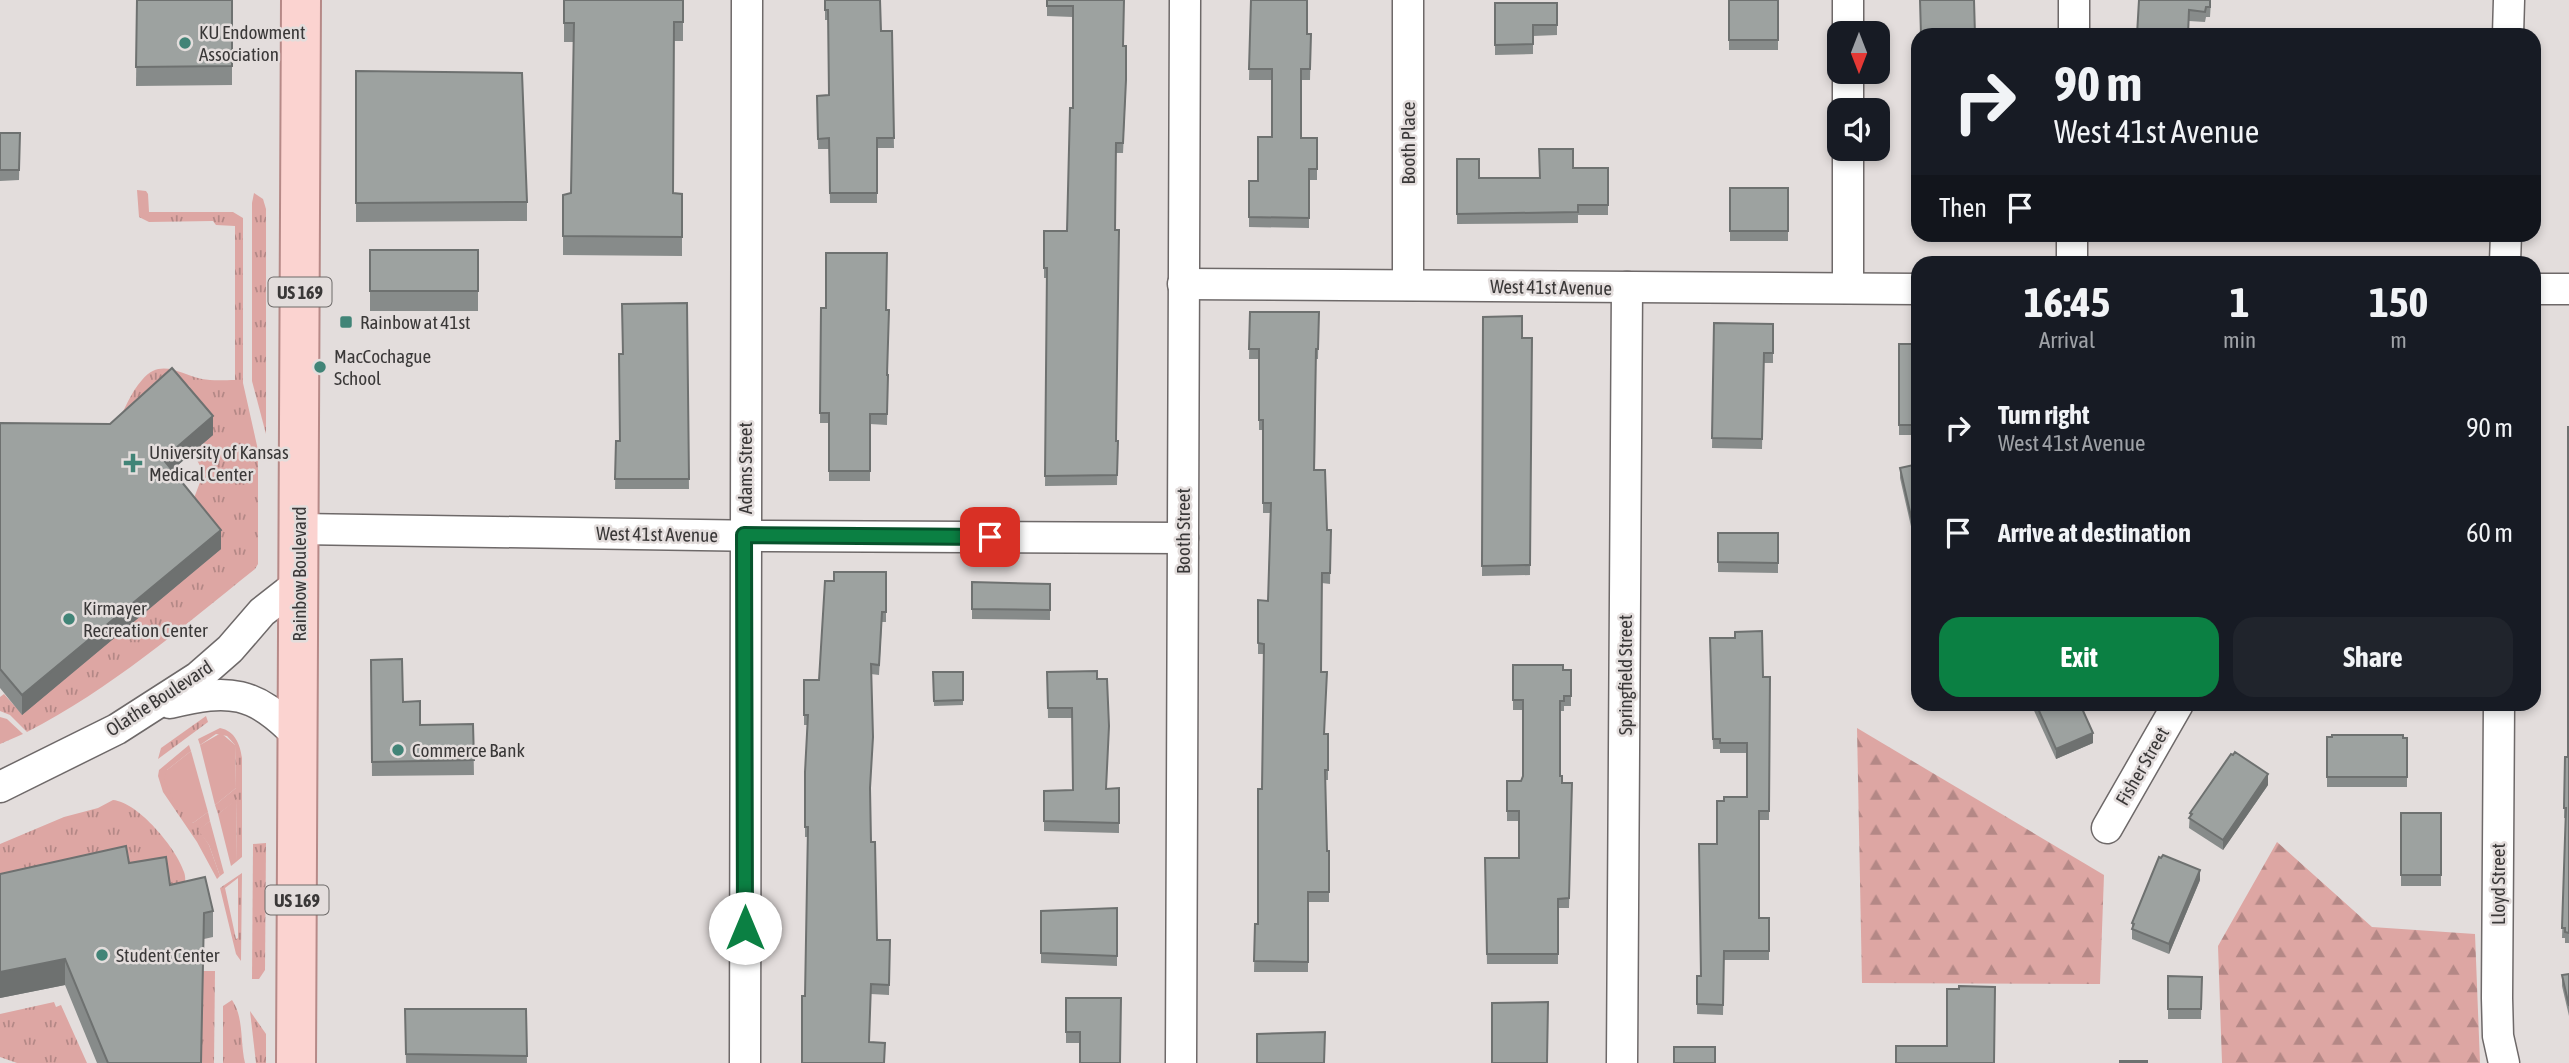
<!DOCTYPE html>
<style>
:root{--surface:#171b24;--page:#20242c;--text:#f1f3f6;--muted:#9ea1a6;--accent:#0b8043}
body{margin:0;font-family:"Asap Condensed",sans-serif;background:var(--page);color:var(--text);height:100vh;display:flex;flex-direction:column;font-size:26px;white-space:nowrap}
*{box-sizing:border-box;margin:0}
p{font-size:23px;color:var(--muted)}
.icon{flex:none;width:38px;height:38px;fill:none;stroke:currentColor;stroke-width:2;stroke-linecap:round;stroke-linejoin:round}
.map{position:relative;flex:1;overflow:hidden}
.details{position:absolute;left:1911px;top:256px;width:630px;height:455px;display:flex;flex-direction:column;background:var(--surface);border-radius:21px;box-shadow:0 4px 10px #0003}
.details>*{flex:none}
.banner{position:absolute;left:1911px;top:28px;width:630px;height:214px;border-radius:21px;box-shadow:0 4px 10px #0003;background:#171b24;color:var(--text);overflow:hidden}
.needle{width:46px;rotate:180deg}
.fabs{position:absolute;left:1827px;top:21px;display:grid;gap:14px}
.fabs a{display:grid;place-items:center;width:63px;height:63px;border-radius:14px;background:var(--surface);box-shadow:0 4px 10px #0003;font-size:35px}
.pin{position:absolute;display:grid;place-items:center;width:60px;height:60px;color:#fff;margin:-30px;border-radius:14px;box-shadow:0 4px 10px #0006}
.me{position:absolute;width:77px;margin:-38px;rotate:0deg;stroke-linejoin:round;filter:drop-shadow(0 0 5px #0008)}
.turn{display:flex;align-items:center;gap:24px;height:147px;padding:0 28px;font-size:32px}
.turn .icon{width:91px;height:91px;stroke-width:2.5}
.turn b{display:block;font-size:49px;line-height:60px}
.then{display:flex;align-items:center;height:66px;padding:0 28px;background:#0003;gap:14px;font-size:26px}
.eta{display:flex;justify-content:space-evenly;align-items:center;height:119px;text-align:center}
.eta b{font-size:42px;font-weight:700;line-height:49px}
.primary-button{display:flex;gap:14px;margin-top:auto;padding:14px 28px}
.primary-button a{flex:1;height:80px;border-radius:21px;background:var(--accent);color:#fff;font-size:28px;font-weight:700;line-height:80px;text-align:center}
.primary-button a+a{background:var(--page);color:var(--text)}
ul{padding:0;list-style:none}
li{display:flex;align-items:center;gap:21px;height:105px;padding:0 28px}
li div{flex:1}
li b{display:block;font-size:26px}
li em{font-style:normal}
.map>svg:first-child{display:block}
.grass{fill:url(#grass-tufts);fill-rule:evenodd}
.forest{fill:url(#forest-firs)}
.garden{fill:#dda6a3}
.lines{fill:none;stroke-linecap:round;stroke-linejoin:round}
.street-casing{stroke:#6e6969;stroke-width:33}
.primary-casing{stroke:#b68987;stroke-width:42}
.street{stroke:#fff;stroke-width:30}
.primary{stroke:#fbd3d0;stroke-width:38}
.wall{fill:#878b8a}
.shaded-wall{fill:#6e7170}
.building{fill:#9da2a0;stroke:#6e7170;stroke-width:2}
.route-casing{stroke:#07532c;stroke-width:18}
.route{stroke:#0b8043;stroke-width:12}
.poi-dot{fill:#418477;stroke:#e3dddc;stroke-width:2.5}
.labels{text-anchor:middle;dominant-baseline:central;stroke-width:5;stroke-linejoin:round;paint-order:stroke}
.shield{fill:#e3dddc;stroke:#6d6a69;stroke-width:2}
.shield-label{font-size:18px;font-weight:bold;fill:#3a3838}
.poi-label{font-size:19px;fill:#3a3838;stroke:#e3dddc;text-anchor:start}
.street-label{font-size:19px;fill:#3a3838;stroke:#e3dddc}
</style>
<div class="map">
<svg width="2569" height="1063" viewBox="0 0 2569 1063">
<defs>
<pattern id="grass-tufts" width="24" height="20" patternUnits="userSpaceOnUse" patternTransform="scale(1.75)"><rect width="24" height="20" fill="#dda6a3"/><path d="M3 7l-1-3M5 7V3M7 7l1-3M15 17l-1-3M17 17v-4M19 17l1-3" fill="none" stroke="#b48886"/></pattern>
<pattern id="forest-firs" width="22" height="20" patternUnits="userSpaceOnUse" patternTransform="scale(1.75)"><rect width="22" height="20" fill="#dda6a3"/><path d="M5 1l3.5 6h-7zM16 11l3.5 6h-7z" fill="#b48886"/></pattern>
</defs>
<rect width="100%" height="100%" fill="#e3dddc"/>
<g class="grass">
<path d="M137 190 146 191 148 194 149 212H233L243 218V383L258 450V564L255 569C181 628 111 689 27 732L10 715 0 711V697L4 694 22 714 194 498 202 477 201 468 193 452 190 387 177 376H166L159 379 152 391 117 423C125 409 131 392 142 380 161 357 181 375 202 379 212 381 225 380 235 380V226L216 225 213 221 149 222 139 217Z"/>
<polygon points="254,193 263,199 266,209 266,434 252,381 252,203"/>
<polygon points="206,716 208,722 158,759 161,748"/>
<polygon points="0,717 7,719 23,734 0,744"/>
<path d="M220 728C235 731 240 744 242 758V857L236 862 237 800 218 814 215 805 236 788 235 745 227 736 216 734 200 745 198 739Z"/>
<polygon points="189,745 191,751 167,770 193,823 208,812 210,821 199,830 209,845 220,876 217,879 197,842 163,792 158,776 159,770"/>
<path d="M113 800C138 802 177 849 184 872 186 877 185 883 185 888L0 884V844L64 817 98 808Z"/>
<polygon points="266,843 265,970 259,979 252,979 253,844"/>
<path d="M242 873 241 961 236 954 220 888ZM238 878V938L236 939 225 888Z"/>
<polygon points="203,971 215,971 214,1063 201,1063"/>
<path d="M232 1000C244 1017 240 1042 245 1063H223V1006Z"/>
<polygon points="54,1002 56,1007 61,1005 87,1063 17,1063 0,1057 0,1014"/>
<polygon points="250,1011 266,1034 266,1063 256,1063"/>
</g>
<g class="forest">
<polygon points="1857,728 2104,875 2100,984 1862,983"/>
<polygon points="2277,842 2372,927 2475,934 2480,1063 2222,1063 2218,946"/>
</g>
<g class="garden">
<polygon points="221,733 235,745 236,788 215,805 200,745"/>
<polygon points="191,751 208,812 193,823 173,799 164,778 167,770"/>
<polygon points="237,799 236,862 231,866 218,814"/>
<polygon points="210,821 224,873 220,876 209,845 198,830"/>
</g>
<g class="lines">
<defs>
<g id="street">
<polyline points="1848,33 1848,0"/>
<polyline points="2074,35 2074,0"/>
<polyline points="2508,35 2509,0"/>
<polyline points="1848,110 1848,72"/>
<polyline points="2072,262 2072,234"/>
<polyline points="2505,262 2506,234"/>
<polyline points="1183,284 1918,289"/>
<polyline points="1408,285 1408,0"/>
<polyline points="1848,287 1848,149"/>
<polyline points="2534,289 2569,289"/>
<polyline points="299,529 769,536 1183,538"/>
<path d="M170 703C230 688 254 691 298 736"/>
<polyline points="2499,704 2497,998 2498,1036 2504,1063"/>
<polyline points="0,787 117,729 198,677 230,649 262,612 299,583"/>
<polyline points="2107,828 2178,704"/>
<polyline points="745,1063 747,0"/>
<polyline points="1181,1063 1185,0"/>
<polyline points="1622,1063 1627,287"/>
</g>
<polyline id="primary" points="296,1063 301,0"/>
</defs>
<use href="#street" class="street-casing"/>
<use href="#primary" class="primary-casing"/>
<use href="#street" class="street"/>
<use href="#primary" class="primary"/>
</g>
<g class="wall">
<polygon points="137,0 232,0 232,85 136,86"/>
<polygon points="564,0 683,0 683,41 674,41 673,193 682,194 682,256 563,255 563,195 571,193 574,42 564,42"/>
<polygon points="825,0 881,31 892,31 894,148 877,148 877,203 830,203 829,149 818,149 817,96 829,95 828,20 825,20"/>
<polygon points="1047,0 1124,0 1123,46 1126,90 1123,153 1116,153 1115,230 1116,441 1118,441 1117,485 1045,486 1047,278 1044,278 1044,231 1067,231 1073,108 1073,17 1047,16"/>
<polygon points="1251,0 1307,34 1311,34 1310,80 1301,80 1301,138 1317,138 1317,180 1309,180 1309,228 1249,227 1249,181 1258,181 1272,137 1272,80 1249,80"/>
<rect x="1729" y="0" width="49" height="50"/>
<polygon points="2139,0 2211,0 2210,17 2206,17 2205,22 2189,21"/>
<polygon points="1495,3 1557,3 1557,35 1533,36 1533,54 1495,55"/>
<polygon points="356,71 527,202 527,221 356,222"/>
<polygon points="0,133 20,133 19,180 0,181"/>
<polygon points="1457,159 1479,178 1540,178 1573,168 1608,168 1608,215 1578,215 1578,223 1457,224"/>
<rect x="1730" y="188" width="58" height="53"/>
<polygon points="1960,234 2013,234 2013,239 1960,237"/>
<rect x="370" y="250" width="108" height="61"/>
<polygon points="687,303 689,489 615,489 616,441 620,441 623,354"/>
<polygon points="821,308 886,310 887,375 888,375 887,425 870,424 870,481 829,481 829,423 820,423"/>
<polygon points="1250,312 1319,312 1318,359 1316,359 1315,470 1327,530 1331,530 1330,584 1322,583 1322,672 1325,734 1328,734 1328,780 1325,780 1327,851 1329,851 1329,902 1308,902 1308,972 1254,972 1255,924 1258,924 1262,789 1264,654 1258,654 1258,600 1268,601 1270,513 1263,513 1263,430 1259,430 1259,359 1249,359"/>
<polygon points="1483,317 1522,338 1532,338 1530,575 1482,576"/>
<polygon points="1714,323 1773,324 1773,363 1764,363 1762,449 1712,448"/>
<rect x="1899" y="344" width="19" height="91"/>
<polygon points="0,423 213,435 172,470 221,549 22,715 0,688"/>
<polygon points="2569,427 2569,943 2565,943 2565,938 2562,938 2566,818 2564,818 2565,757 2568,757"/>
<polygon points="1918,464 1918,557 1900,478 1900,468"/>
<polygon points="1718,533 1778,533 1778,573 1718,572"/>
<polygon points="886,572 886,622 882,622 879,675 871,674 870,795 871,842 877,940 890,940 889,995 871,994 869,1042 884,1063 805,996 808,837 805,837 805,772 807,725 804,725 804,680 819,680 834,581"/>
<polygon points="972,582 1050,584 1050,620 972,619"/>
<polygon points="1710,638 1763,677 1770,687 1769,820 1759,820 1759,918 1769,918 1769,960 1724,960 1723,1015 1697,1014 1697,976 1701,976 1717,844 1724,801 1747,797 1747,753 1720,753 1720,749 1713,749"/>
<polygon points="371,660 420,725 473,724 474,775 372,776"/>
<polygon points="1513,665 1571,670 1571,706 1564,706 1564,711 1560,711 1560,776 1562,783 1572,783 1569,908 1558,908 1558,964 1487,964 1485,858 1519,858 1519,821 1507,821 1507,781 1521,781 1523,776 1523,710 1513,710"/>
<polygon points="933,672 963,672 963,705 934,706"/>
<polygon points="1047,672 1097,679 1107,789 1119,788 1119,833 1044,831 1044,791 1072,790 1072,718 1048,718"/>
<polygon points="2031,704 2080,704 2093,743 2056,759"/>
<polygon points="2327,737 2407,738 2407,787 2327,787"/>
<polygon points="2268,785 2223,850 2189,828 2190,813"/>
<rect x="2401" y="813" width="40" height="73"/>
<polygon points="129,863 213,911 213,937 204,939 201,1063 97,1063 65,985 0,998 0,874"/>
<polygon points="2200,880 2169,954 2132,939 2132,923"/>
<polygon points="1117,908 1117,966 1041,963 1041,911"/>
<polygon points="2569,974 2569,1016 2562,986 2562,975"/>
<polygon points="2168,976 2202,977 2201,1019 2168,1019"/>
<polygon points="1066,998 1121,998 1080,1043 1066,1043"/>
<polygon points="405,1009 526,1009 527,1063 406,1063"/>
</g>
<g class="shaded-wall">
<polygon points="213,416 213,435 163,478 163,459"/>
<polygon points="221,530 221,549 22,715 22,695"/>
<polygon points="2093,733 2093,743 2056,759 2056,749"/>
<polygon points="2268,774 2268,785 2223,850 2223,840"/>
<polygon points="2200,870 2200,880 2169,954 2169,944"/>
<polygon points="65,959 65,985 0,998 0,972"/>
</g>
<g class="building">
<polygon points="137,0 232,0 232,66 136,67"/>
<polygon points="564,0 683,0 683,22 674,22 673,193 682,194 682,237 563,236 563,195 571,193 574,23 564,23"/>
<polygon points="825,0 880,0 881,31 892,31 894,138 877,138 877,193 830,193 829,138 818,139 817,96 829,95 828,10 825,10"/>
<polygon points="1047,0 1124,0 1123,46 1126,46 1126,80 1123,143 1116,143 1115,230 1119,230 1116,441 1118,441 1117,475 1045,476 1047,268 1044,268 1044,231 1067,231 1070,108 1073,108 1073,6 1047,6"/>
<polygon points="1251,0 1307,0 1307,34 1311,34 1310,69 1301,69 1301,138 1317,138 1317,169 1309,169 1309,218 1249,217 1249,181 1258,181 1258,137 1272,137 1272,69 1249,69"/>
<rect x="1729" y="0" width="49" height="40"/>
<polygon points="1920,0 1974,0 1975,35 1921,35"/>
<polygon points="2139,0 2210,0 2210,7 2206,7 2205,12 2189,10 2188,35 2137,35"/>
<polygon points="1495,3 1557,3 1557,25 1533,25 1533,44 1495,45"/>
<polygon points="356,71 522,73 527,202 356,203"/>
<polygon points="0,133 20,133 19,170 0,170"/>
<polygon points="1539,149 1573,149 1573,168 1608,168 1608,205 1578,205 1578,212 1457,214 1457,159 1479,159 1479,178 1540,178"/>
<rect x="1730" y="188" width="58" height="43"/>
<rect x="370" y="250" width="108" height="41"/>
<polygon points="826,253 887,253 886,310 889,310 887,375 888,375 887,414 870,414 870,471 829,471 829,413 820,413 821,308 826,308"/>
<polygon points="687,303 689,479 615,479 616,441 620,441 619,354 623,354 622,304"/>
<polygon points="1250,312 1319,312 1318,349 1316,349 1314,470 1325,470 1327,530 1331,530 1330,573 1322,573 1321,672 1327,672 1324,734 1328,734 1328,770 1325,770 1327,851 1329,851 1329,892 1308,892 1308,962 1254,961 1255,924 1258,924 1258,789 1262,789 1264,644 1258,643 1258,600 1268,601 1271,503 1263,503 1263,420 1259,420 1259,349 1249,349"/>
<polygon points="1522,316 1522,338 1532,338 1530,565 1482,566 1483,317"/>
<polygon points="1714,323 1773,324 1773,353 1764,353 1762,439 1712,438"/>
<rect x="1899" y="344" width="19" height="81"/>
<polygon points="172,368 213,416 163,459 221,530 22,695 0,669 0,423 110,424"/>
<polygon points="2568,427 2569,427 2569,933 2565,932 2565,928 2562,928 2566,808 2564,808 2565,757 2568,757"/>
<polygon points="1918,464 1918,547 1900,468"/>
<polygon points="1718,533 1778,533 1778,563 1718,562"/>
<polygon points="834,572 886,572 886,612 882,612 879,665 871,664 873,737 870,788 871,842 875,842 877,940 890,940 889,985 871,984 869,1042 885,1043 884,1063 802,1063 802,996 805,996 808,827 805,827 805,772 808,715 804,715 804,680 819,680 825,581 834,581"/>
<polygon points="972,582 1050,584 1050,610 972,609"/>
<polygon points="1762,631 1763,677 1770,677 1769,811 1759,811 1759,918 1769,918 1769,951 1724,951 1723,1005 1697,1004 1697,976 1701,976 1699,844 1717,844 1717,801 1724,801 1724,797 1747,797 1747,743 1720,743 1720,739 1713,739 1710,638 1735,638 1735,632"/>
<polygon points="402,659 403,702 420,701 420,725 473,724 474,760 372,762 371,660"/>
<polygon points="1513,665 1563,665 1563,670 1571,670 1571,696 1564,696 1564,701 1560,701 1560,776 1562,776 1562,783 1572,783 1569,898 1558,899 1558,954 1487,954 1485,858 1519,858 1519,811 1507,811 1507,781 1521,781 1523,776 1523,700 1513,700"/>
<polygon points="1097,671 1097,679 1107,679 1109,726 1106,789 1119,788 1119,823 1044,821 1044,791 1073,790 1072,708 1048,708 1047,672"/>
<polygon points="933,672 963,672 963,700 934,701"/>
<polygon points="2036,704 2080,704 2093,733 2056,749"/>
<polygon points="2332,735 2403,735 2403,738 2407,738 2407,777 2327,777 2327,737 2332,737"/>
<polygon points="2235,752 2268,774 2223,840 2189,818 2192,814 2190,813 2231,754 2233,755"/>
<rect x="2401" y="813" width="40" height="62"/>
<polygon points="126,846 129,863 166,857 170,885 205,877 213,911 204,913 201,1063 108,1063 65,959 0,972 0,874"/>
<polygon points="2163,855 2200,870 2169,944 2132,929 2134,924 2132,923 2159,857 2161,858"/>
<polygon points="1117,908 1117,956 1041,953 1041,911"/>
<polygon points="2569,974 2569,1006 2562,975"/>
<polygon points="2168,976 2202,977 2201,1009 2168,1009"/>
<polygon points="1959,986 1995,987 1994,1063 1896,1063 1896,1046 1947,1046 1947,989 1959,989"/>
<polygon points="1066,998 1121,998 1120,1063 1080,1063 1080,1032 1066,1032"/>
<polygon points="1548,1002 1547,1063 1492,1063 1492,1003"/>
<polygon points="405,1009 526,1009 527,1056 406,1054"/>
<polygon points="1325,1032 1324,1063 1257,1063 1257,1034"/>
<rect x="1674" y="1047" width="41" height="16"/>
<rect x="2120" y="1061" width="27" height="2"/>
</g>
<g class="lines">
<defs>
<polyline id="route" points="745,928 744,535 990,537"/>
</defs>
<use href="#route" class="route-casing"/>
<use href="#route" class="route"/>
</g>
<g class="poi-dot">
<circle cx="185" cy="43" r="7"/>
<rect x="339" y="315" width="14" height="14" rx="3.5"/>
<circle cx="320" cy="367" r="7"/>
<path d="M129.5 452.5h7v7h7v7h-7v7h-7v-7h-7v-7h7z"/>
<circle cx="69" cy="619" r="7"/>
<circle cx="398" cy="750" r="7"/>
<circle cx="102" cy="955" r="7"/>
</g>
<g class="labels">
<g class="shield">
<rect x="268.5" y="277.5" width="63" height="29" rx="5"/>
<rect x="265.5" y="885.5" width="63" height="29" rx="5"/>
</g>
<g class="shield-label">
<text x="300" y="292">US 169</text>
<text x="297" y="900">US 169</text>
</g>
<g class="poi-label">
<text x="199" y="32">KU Endowment<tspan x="199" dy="22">Association</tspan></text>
<text x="360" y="322">Rainbow at 41st</text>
<text x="334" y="356">MacCochague<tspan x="334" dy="22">School</tspan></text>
<text x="149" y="452">University of Kansas<tspan x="149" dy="22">Medical Center</tspan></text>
<text x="83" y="608">Kirmayer<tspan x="83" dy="22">Recreation Center</tspan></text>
<text x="412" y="750">Commerce Bank</text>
<text x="116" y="955">Student Center</text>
</g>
<g class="street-label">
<text transform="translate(1408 143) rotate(-90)">Booth Place</text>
<text transform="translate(1551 287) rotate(1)">West 41st Avenue</text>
<text transform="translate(745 468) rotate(-90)">Adams Street</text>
<text transform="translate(1183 531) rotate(-90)">Booth Street</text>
<text transform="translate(657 534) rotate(1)">West 41st Avenue</text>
<text transform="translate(299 574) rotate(-90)">Rainbow Boulevard</text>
<text transform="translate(1625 675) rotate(-90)">Springfield Street</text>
<text transform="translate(159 698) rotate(-33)">Olathe Boulevard</text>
<text transform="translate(2142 766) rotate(-60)">Fisher Street</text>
<text transform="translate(2498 884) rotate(-90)">Lloyd Street</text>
</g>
</g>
</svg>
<div class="fabs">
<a><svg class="needle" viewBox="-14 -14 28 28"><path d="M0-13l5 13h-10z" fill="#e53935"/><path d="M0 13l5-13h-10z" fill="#9ea1a6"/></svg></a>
<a><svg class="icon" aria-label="sound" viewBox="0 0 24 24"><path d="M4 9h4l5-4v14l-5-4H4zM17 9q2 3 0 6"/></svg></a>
</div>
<div class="pin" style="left:990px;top:537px;background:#d93025"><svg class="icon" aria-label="arrive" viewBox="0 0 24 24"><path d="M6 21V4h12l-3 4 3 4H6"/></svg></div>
<svg class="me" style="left:745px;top:928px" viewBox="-20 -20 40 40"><circle r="19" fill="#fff"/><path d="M0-13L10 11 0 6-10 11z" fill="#0b8043"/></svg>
<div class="banner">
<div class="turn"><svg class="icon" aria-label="right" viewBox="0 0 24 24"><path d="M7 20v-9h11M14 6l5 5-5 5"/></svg><div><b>90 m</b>West 41st Avenue</div></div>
<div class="then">Then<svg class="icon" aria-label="arrive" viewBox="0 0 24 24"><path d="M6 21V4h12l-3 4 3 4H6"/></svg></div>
</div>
<section class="details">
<div class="eta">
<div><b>16:45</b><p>Arrival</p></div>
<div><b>1</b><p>min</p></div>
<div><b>150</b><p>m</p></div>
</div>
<ul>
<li><svg class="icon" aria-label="right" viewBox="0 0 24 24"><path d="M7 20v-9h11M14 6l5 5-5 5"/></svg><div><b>Turn right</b><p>West 41st Avenue</p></div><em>90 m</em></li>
<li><svg class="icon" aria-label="arrive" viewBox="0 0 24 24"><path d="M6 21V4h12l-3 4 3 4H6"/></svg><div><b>Arrive at destination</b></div><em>60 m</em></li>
</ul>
<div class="primary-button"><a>Exit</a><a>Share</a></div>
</section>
</div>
